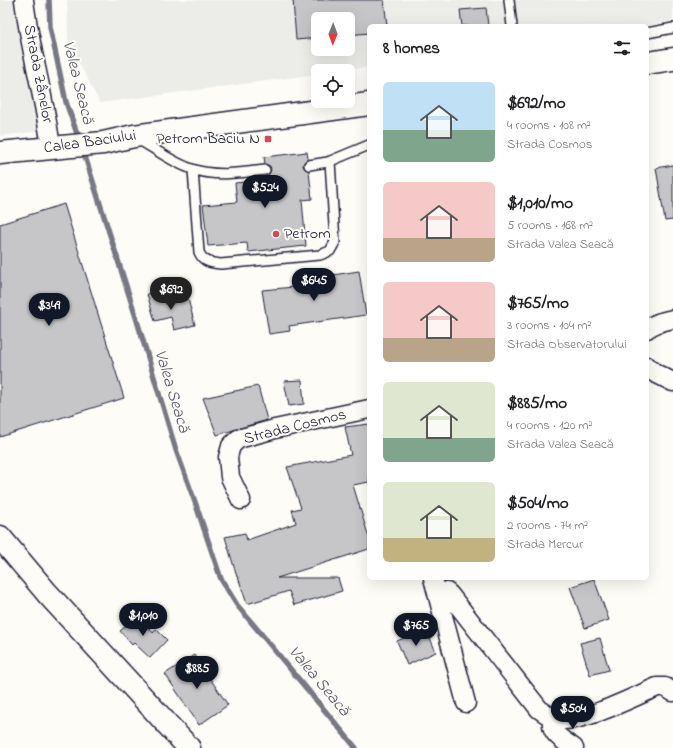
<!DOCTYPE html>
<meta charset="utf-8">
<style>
:root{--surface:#fff;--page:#f2f2f2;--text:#202124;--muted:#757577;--accent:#111827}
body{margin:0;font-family:"Indie Flower",sans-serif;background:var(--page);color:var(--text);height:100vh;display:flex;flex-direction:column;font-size:15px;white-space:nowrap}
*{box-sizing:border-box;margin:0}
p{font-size:13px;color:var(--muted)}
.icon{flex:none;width:22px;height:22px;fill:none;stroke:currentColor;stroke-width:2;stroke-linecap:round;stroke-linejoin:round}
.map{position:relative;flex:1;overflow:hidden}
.details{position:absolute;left:367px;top:24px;width:282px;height:556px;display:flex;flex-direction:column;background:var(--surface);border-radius:6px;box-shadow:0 4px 16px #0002}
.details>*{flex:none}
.needle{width:26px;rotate:181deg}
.buttons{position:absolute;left:311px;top:12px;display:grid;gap:8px}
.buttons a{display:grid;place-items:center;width:44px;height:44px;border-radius:6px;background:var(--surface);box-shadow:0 4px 16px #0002;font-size:20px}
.price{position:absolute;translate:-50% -34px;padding:0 9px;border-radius:14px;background:var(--accent);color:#fff;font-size:13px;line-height:26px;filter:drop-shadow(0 1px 2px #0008)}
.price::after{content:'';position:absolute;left:50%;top:24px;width:12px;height:9px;margin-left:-6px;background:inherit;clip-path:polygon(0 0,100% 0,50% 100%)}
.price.active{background:#222;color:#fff}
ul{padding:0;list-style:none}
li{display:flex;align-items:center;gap:12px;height:100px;padding:0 16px}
li span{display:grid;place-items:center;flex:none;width:112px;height:80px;border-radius:6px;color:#555}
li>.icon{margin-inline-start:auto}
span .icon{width:48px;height:48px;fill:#fffc;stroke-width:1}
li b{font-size:17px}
h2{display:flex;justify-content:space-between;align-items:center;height:48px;padding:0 16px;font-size:17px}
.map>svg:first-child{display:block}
.built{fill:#ecece9;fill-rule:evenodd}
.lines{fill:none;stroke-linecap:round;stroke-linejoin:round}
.stream{stroke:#787885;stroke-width:5.5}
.building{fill:#c6c6c8;stroke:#22223b}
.lane-casing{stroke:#22223b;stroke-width:12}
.street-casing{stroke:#22223b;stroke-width:21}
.secondary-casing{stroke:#22223b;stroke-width:25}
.primary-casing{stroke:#22223b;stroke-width:25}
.lane{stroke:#fdfcf7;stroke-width:9}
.street{stroke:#fdfcf7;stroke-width:18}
.secondary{stroke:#fdfcf7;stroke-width:22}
.primary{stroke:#fdfcf7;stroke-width:22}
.poi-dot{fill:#d1495b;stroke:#fdfcf7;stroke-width:1.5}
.labels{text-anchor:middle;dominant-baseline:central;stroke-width:4;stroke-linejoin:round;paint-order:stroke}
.street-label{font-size:16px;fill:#22223b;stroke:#fdfcf7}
.poi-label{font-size:16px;fill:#22223b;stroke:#fdfcf7;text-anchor:end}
.water-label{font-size:17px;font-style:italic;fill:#545466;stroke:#fdfcf7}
</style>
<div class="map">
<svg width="673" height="748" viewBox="0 0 673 748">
<rect width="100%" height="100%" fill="#fdfcf7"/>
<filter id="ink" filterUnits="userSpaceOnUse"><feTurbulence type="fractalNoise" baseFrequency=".025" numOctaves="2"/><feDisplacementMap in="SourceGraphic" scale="8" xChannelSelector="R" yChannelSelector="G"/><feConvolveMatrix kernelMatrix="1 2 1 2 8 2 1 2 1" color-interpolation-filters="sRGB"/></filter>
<g filter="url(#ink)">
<path class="built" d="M 0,0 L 24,0 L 49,130 L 0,136 Z
M 67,0 L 673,0 L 673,21 L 645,26 L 369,26 L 369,67 L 339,71 L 318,71 L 318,74 L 100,103 L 68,41 ZM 318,19 L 348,19 L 348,49 L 318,49 Z"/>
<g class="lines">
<path class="stream" d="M 49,0 L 50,27 L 66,102 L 80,142
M 83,150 L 135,314 L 176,450 L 195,502 L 221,579 L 237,605 L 356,748"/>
</g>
<path class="building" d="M 293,0 L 384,0 L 387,26 L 369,26 L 369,33 L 348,35 L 348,19 L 318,19 L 318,38 L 296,40 Z
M 486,8 L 488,26 L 462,26 L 460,10 Z
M 307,152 L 308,159 L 304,162 L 303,166 L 305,169 L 309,171 L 312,199 L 302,200 L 306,246 L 248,252 L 247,243 L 208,246 L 203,205 L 237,202 L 235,183 L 266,180 L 266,176 L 269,174 L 271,170 L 270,166 L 265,164 L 264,157 Z
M 673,165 L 673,220 L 665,221 L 656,168 Z
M 64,204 L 124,398 L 0,437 L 0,224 Z
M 359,271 L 366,315 L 289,326 L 290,331 L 269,334 L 262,290 L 294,287 L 294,281 Z
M 162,290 L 166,304 L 188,299 L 195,325 L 174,330 L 171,317 L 155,321 L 147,294 Z
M 302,380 L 304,404 L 289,406 L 284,381 Z
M 258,386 L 267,420 L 217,435 L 203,398 Z
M 369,424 L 369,482 L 353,485 L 369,538 L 369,549 L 277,578 L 338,578 L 342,591 L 294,605 L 289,591 L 247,604 L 238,577 L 237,577 L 225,537 L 245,533 L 247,540 L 296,523 L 292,510 L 301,508 L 287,467 L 351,455 L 345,427 Z
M 594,579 L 609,620 L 585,628 L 570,587 Z
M 139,615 L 153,633 L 156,629 L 167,640 L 150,658 L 134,643 L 132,645 L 120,631 Z
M 426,629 L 436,652 L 407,665 L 397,641 Z
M 600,638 L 609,670 L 590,675 L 580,643 Z
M 194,655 L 228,705 L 199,725 L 165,674 Z"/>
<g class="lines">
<defs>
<path id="lane" d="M 509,0 L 512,26
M 647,33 L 673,28
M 138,139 C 155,149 173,163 192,169 C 215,177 241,173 265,170
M 309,165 L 328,162 L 369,145
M 193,170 L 199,252 C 203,262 211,263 221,264 L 320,255 L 330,251 L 335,242 L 330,161"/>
<path id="street" d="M 24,0 C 30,50 45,99 51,148
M 647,329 C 654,323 664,321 673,319
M 647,366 L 655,373 L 673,382
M 241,500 L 230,477 L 228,457 L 231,446 L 238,439 L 275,429 L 369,409
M 433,578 L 466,703
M 437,592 L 447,592 L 450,595 L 539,709 C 546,714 552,719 561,720 C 584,722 634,697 657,687 L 665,687 L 673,692
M 553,718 C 548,733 563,740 574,748"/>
<path id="secondary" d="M 0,537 L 47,593 L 189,748"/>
<path id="primary" d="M 647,63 L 673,59
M 0,153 L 103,143 L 134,136 L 369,104"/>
</defs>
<use href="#lane" class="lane-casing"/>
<use href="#street" class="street-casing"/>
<use href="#secondary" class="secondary-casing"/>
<use href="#primary" class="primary-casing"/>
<use href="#lane" class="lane"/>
<use href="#street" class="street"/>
<use href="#secondary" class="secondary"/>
<use href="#primary" class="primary"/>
</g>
</g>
<g class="poi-dot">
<rect x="264" y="135" width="8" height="8" rx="2"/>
<circle cx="276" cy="234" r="4"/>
</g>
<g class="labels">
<g class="street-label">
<text transform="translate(38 74) rotate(79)">Strada Zânelor</text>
<text transform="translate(90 142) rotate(-8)">Calea Baciului</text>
<text transform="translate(295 427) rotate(-14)">Strada Cosmos</text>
</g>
<g class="poi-label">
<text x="260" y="139">Petrom Baciu N</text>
<text x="284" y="234" text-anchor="start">Petrom</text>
</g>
<g class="water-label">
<text transform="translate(78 82) rotate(76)">Valea Seacă</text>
<text transform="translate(172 391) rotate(73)">Valea Seacă</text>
<text transform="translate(319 681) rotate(50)">Valea Seacă</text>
</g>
</g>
</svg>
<div class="buttons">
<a><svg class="needle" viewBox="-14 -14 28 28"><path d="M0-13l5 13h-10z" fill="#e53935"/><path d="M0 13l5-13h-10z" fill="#757577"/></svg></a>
<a><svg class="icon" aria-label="locate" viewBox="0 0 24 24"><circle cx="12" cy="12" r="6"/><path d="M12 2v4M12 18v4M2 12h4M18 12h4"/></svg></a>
</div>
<b class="price" style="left:265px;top:209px">$524</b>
<b class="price" style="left:314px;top:302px">$645</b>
<b class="price active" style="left:171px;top:311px">$692</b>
<b class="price" style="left:49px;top:327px">$349</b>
<b class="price" style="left:143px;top:637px">$1,010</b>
<b class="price" style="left:416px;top:647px">$765</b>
<b class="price" style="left:197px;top:690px">$885</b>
<b class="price" style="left:573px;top:730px">$504</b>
<section class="details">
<h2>8 homes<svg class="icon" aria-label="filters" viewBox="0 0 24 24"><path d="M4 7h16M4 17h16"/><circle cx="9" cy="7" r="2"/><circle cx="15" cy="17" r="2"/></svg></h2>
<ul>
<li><span style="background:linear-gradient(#bfe0f5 60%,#7fa58c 0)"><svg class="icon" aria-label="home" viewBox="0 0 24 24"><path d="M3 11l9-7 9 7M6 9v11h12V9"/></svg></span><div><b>$692/mo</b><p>4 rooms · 108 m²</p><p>Strada Cosmos</p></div></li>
<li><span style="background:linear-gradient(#f6c9c9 70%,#b9a48a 0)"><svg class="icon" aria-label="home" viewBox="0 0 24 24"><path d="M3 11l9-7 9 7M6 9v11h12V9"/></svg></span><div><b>$1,010/mo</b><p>5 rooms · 168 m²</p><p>Strada Valea Seacă</p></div></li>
<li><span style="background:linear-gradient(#f6c9c9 70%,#b9a48a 0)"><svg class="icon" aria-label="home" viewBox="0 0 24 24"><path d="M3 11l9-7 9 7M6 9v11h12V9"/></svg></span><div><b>$765/mo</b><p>3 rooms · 104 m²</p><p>Strada Observatorului</p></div></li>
<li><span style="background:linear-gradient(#dfe7d0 70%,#7fa58c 0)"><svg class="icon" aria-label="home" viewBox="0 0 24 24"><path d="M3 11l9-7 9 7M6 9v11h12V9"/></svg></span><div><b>$885/mo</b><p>4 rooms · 120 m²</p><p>Strada Valea Seacă</p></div></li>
<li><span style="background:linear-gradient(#dfe7d0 70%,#c2b280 0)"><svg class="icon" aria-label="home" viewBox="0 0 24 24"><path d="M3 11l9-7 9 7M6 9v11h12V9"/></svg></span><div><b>$504/mo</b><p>2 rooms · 74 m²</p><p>Strada Mercur</p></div></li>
</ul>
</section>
</div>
